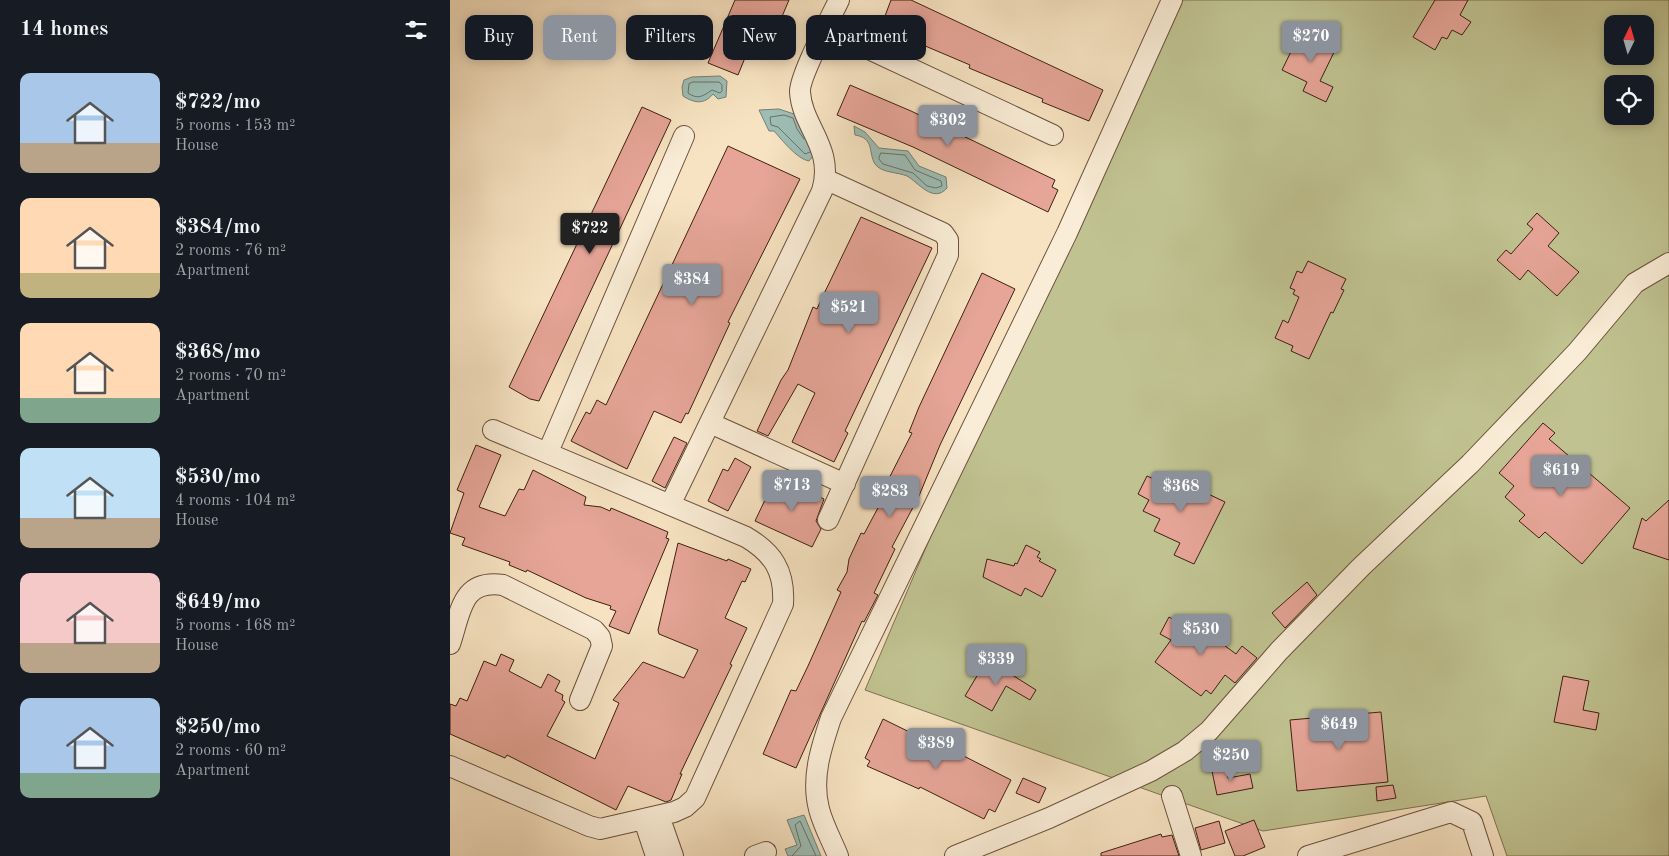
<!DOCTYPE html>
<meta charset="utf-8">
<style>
:root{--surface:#171b24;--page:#242831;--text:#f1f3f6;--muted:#9ea1a6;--accent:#8c9099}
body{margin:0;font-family:"Old Standard TT",serif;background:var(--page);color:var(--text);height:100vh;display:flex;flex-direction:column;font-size:19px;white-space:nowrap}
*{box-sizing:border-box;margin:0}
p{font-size:16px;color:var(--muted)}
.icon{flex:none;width:28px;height:28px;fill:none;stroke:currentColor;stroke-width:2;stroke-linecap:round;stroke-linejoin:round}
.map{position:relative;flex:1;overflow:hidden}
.sheet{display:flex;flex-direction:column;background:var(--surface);width:450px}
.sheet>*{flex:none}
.guide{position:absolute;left:15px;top:15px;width:475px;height:45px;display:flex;gap:10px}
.needle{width:32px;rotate:5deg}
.tools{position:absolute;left:1154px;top:15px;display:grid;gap:10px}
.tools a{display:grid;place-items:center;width:50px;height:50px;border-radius:10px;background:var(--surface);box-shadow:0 2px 12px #0003;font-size:25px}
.price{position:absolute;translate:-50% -42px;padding:0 11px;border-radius:5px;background:var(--accent);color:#fff;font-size:16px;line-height:32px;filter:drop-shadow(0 1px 2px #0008)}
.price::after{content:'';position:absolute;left:50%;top:30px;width:15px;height:11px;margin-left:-8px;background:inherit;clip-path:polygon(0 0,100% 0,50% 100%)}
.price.on{background:#222;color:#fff}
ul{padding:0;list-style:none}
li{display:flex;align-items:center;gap:15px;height:125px;padding:0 20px}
li span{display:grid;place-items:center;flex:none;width:140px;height:100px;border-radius:10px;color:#555}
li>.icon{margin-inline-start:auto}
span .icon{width:60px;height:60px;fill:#fffc;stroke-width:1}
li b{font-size:21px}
h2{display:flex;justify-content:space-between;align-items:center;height:60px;padding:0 20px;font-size:21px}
.tag{padding:0 18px;border-radius:10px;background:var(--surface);box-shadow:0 2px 12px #0003;font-size:18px;line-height:45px}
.tag.on{background:var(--accent);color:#fff}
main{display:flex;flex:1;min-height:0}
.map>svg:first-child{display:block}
.green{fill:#c0c391;stroke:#7f7251;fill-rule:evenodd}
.water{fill:#9dbeb6;stroke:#777f74}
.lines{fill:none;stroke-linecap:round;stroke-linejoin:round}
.shore{stroke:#6e6f64;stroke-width:1}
.building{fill:#e6a597;stroke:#3e2011}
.minor-casing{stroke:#6c513d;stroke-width:22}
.minor{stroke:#faedd7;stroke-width:20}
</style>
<main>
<section class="sheet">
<h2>14 homes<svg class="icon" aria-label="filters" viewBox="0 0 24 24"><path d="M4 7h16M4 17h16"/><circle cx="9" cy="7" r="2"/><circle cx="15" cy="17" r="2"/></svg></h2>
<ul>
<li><span style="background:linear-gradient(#a9c7e8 70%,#b9a48a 0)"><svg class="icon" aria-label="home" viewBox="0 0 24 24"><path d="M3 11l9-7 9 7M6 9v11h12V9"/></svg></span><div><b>$722/mo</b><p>5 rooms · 153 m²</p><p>House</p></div></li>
<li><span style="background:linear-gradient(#ffd9b3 75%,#c2b280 0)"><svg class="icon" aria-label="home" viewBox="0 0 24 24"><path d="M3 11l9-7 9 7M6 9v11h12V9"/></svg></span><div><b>$384/mo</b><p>2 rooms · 76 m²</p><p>Apartment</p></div></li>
<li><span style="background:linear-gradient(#ffd9b3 75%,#7fa58c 0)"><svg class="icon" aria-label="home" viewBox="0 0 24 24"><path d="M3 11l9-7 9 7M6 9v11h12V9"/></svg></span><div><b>$368/mo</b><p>2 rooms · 70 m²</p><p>Apartment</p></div></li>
<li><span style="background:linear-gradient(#bfe0f5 70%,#b9a48a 0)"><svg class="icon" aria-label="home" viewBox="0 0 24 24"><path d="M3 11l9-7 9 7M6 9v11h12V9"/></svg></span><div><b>$530/mo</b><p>4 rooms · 104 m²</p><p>House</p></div></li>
<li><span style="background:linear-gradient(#f6c9c9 70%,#b9a48a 0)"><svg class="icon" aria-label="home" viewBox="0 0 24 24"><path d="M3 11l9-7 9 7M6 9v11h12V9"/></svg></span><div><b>$649/mo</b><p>5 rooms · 168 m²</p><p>House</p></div></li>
<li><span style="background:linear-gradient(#a9c7e8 75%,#7fa58c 0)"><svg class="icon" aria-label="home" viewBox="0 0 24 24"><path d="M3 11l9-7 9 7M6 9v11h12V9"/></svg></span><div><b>$250/mo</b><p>2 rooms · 60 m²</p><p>Apartment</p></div></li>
</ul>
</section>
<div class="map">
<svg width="1219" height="856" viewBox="0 0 1219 856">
<rect width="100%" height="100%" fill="#f7e3c2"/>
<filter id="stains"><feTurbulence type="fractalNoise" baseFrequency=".004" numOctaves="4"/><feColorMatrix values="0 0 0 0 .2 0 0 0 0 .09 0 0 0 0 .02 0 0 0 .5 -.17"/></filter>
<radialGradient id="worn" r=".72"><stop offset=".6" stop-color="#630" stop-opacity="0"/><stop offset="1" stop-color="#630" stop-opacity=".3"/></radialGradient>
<path class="green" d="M 715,0 L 1219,0 L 1219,856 L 1057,856 L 1036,796 L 813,831 L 415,690 L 682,65 ZM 1162,24 L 1195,24 L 1195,56 L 1162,56 ZM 1162,84 L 1195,84 L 1195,116 L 1162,116 Z"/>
<path class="water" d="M 270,76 L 277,81 L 276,97 L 268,99 L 263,94 C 254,105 244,103 233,96 L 232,87 L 234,80 L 242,77 Z
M 329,109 L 347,115 L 363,156 L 359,161 C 347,159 332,140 324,131 L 319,131 L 309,110 Z
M 404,126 L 415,132 L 429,148 L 458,151 L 469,166 L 496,177 L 497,188 C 483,204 468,182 457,176 C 448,172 431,173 425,164 C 418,153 425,138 405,135 Z
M 354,815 L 371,856 L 338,856 L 335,849 L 347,845 L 337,820 Z"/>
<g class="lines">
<path class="shore" d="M 243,82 L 269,82 L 272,85 L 272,91 L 270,93 L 262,90 C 253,96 248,100 238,93 L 239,84 Z
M 354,139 L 347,129 L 343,118 L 334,115 L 320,117 L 321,125 L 328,127 L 355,154 L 360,152
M 431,153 L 455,155 L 465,170 L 491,181 L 492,186 L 486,188 L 477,186 L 463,173 L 433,164 L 429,159 Z
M 342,856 L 351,846 L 345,825 L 350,821 L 366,856"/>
</g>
<path class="building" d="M 285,0 L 339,0 L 325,33 L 308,26 L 288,75 L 258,63 Z
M 441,0 L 461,0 L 653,90 L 639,121 L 592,102 L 593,99 L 519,68 L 520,65 L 447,34 L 448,31 L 432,24 Z
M 985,0 L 1018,0 L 1010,15 L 1021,22 L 1012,35 L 1002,30 L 997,39 L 992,37 L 985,50 L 963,37 Z
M 852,29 L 887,46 L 870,81 L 883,87 L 876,102 L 853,91 L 857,82 L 832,70 Z
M 400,85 L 461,111 L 605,180 L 602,187 L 608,190 L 598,212 L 463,147 L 387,115 Z
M 192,107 L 221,120 L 89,401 L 80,399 L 59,387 Z
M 278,146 L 350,179 L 278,322 L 280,323 L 238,414 L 236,413 L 231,423 L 204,411 L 177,469 L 121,441 L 136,412 L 140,414 L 147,400 L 156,405 Z
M 1087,213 L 1109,233 L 1098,246 L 1129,272 L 1107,296 L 1078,270 L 1070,280 L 1047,260 L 1056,250 L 1061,254 L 1083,229 L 1077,224 Z
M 411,217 L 482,248 L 395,431 L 398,433 L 384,462 L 342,442 L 365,393 L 348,384 L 318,436 L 307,431 L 331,380 L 338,370 L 363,307 L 367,309 L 371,300 Z
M 858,261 L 896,279 L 891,289 L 894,290 L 883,313 L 881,312 L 859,359 L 841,351 L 843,346 L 825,338 L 833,320 L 838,323 L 849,297 L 843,294 L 845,290 L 840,288 L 847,271 L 852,273 Z
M 532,273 L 565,289 L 490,445 L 469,496 L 442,547 L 445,549 L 424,593 L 428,595 L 414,622 L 412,621 L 346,768 L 313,754 L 341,690 L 346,691 L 358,666 L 391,592 L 387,590 L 397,572 L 399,559 L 411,533 L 414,534 L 430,504 L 427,502 L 462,433 L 459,432 L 469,407 Z
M 1093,423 L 1105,433 L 1099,439 L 1180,508 L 1132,564 L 1095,532 L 1089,538 L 1069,521 L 1075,515 L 1055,497 L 1064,486 L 1049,473 Z
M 224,437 L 237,443 L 215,488 L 202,481 Z
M 26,445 L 51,455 L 29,507 L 55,516 L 69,489 L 74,490 L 83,470 L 136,497 L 134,505 L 151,507 L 160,511 L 161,508 L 218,532 L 216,538 L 219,539 L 179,634 L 159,626 L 166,611 L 160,609 L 161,606 L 136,598 L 77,570 L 76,572 L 59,565 L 60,562 L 12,545 L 15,538 L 0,533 L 14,493 L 7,490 Z
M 285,458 L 301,467 L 278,511 L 258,501 L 273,469 L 278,471 Z
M 712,472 L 775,502 L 744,564 L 724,555 L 730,543 L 704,531 L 710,519 L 693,511 L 699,500 L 688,494 L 697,476 L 708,481 Z
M 329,478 L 374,499 L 366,521 L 371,529 L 362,547 L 305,521 L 323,483 L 326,484 Z
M 1219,500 L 1219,560 L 1183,548 L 1192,518 L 1196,521 Z
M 228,543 L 277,561 L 278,559 L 301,569 L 295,582 L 292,581 L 275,618 L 297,628 L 280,664 L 282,665 L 230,774 L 232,774 L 221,800 L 216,802 L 178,786 L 166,810 L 57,755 L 55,758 L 0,734 L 0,704 L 6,706 L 10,698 L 17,701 L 34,661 L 46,666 L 51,654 L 64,660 L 59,671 L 91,688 L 98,674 L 110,681 L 105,691 L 113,695 L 112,700 L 115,702 L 97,736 L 145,759 L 169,703 L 163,700 L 193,662 L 234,678 L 248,650 L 209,634 L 208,630 Z
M 576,545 L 590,552 L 587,557 L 591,559 L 589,561 L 606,570 L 592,597 L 575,588 L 571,596 L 533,577 L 537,559 L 564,566 L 565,563 L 567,564 Z
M 857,582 L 867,595 L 835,628 L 822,613 Z
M 752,615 L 765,625 L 759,634 L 786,654 L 792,646 L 807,658 L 785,683 L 775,675 L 761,694 L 756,690 L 751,696 L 705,662 L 721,640 L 710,634 L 719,617 L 733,625 L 738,618 L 745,623 Z
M 537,659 L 586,690 L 580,700 L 556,686 L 542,711 L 515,696 Z
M 1113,676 L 1139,681 L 1133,710 L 1149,713 L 1146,730 L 1104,722 Z
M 931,712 L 938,782 L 847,791 L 840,720 Z
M 433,719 L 498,751 L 500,749 L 561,780 L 545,812 L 539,809 L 534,819 L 470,787 L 469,789 L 417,766 L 420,761 L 415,758 Z
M 776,768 L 778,778 L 800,774 L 803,788 L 767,795 L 762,771 Z
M 573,778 L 596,788 L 589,803 L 566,793 Z
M 943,785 L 946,798 L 927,801 L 926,787 Z
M 804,820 L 815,847 L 793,856 L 785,856 L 775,831 Z
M 769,821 L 775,843 L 751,850 L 745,828 Z
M 711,834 L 712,837 L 722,835 L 729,856 L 651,856 L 651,853 Z"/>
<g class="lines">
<defs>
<path id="minor" d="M 376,29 L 603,135
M 375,179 L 493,233 L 498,240 L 498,255 L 378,520
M 260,423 L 395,484
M 98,452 L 234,136
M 220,505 L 372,191 C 385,148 352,127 350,92 C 349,77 381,17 389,0
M 0,644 C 11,612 11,579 53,585 L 144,630 L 150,637 L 152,646 L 130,700
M 0,766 L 139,826 L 150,829 L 224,812 L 235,807 L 245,798 L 333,604 C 335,571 323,553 296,537 L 43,430
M 722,796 L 741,856
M 209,816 L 223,856
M 194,820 L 206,856
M 305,856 L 316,852
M 388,856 C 382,841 373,825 369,809 C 361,778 371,748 381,718 L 617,233 L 722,0
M 505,856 L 599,818 L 701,771 L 735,751 L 759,731 L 829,651 L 911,567 L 1020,464 L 1127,352 L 1185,283 L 1219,263
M 858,856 L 1001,812 L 1022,822 L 1033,856"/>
</defs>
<use href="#minor" class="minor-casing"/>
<use href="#minor" class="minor"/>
</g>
<rect width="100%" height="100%" filter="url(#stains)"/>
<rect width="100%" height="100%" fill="url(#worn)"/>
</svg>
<div class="tools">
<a><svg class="needle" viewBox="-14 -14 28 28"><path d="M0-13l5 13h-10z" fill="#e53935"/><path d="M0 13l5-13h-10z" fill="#9ea1a6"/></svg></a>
<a><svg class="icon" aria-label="locate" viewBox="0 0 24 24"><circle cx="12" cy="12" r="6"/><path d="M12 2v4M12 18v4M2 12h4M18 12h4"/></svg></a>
</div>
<b class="price" style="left:861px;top:63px">$270</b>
<b class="price" style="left:498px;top:147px">$302</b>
<b class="price on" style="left:140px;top:255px">$722</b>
<b class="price" style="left:242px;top:306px">$384</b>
<b class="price" style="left:399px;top:334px">$521</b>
<b class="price" style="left:1111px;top:497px">$619</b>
<b class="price" style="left:342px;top:512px">$713</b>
<b class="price" style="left:731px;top:513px">$368</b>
<b class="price" style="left:440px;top:518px">$283</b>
<b class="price" style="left:751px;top:656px">$530</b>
<b class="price" style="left:546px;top:686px">$339</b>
<b class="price" style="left:889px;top:751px">$649</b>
<b class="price" style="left:486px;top:770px">$389</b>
<b class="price" style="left:781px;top:782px">$250</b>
<div class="guide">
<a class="tag">Buy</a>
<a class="tag on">Rent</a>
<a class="tag">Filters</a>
<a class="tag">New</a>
<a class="tag">Apartment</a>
</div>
</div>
</main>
